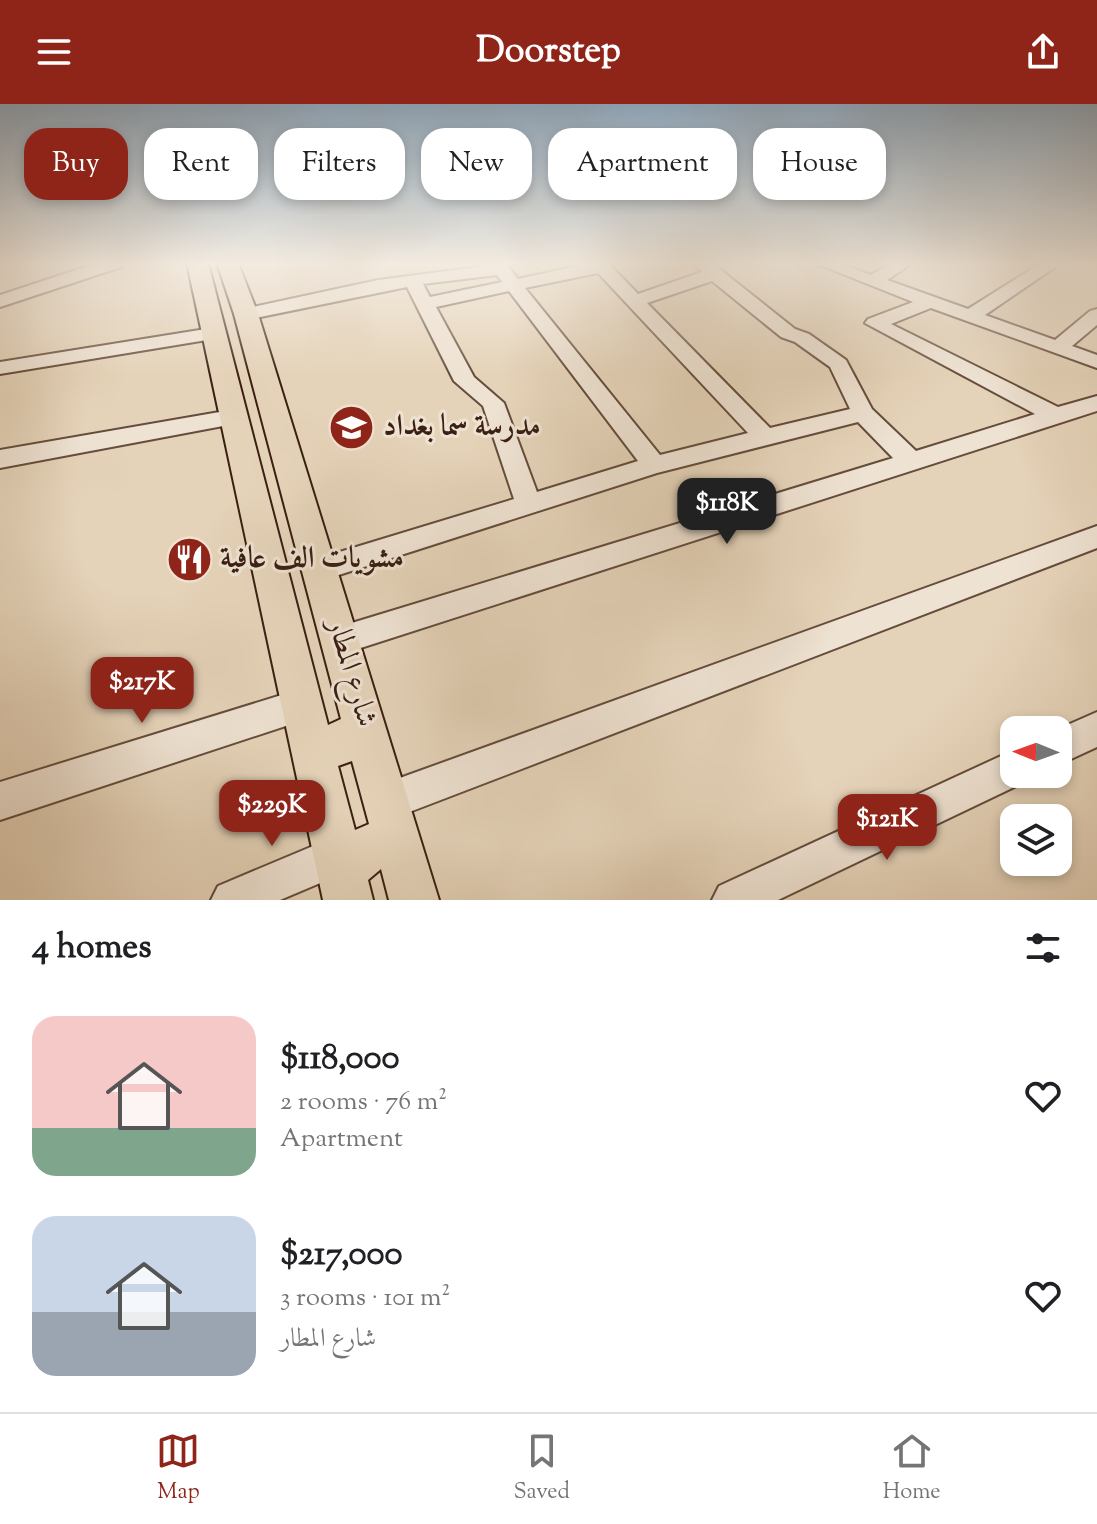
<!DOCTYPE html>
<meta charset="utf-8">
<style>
:root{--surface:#fff;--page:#f2f2f2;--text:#202124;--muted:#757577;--line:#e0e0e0;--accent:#8f2418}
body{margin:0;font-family:"Sorts Mill Goudy",Amiri,serif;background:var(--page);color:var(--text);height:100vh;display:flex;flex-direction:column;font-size:30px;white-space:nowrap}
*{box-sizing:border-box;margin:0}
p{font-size:26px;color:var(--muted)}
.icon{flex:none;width:44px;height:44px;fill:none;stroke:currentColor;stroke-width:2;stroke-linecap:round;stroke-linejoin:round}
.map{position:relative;height:796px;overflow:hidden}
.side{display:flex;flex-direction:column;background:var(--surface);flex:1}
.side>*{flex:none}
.banner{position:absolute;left:24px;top:24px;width:1050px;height:72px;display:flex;gap:16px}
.needle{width:52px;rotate:271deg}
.fabs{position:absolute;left:1000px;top:612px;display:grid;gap:16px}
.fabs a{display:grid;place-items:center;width:72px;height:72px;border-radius:16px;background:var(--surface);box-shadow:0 4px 12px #0003;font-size:40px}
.price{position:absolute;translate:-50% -68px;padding:0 18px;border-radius:16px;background:var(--accent);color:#fff;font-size:26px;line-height:52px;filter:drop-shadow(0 2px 4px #0008)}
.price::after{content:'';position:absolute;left:50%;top:48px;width:24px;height:18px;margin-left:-12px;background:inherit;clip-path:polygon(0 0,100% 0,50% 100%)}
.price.on{background:#222;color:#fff}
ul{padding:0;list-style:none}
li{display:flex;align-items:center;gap:24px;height:200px;padding:0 32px}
li span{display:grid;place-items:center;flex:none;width:224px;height:160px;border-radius:24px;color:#555}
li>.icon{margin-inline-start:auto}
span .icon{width:96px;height:96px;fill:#fffc;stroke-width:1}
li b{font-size:34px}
h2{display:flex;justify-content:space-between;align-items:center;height:96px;padding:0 32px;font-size:34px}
.tag{padding:0 28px;border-radius:24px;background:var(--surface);box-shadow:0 4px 12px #0003;font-size:28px;line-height:72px}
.tag.on{background:var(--accent);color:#fff}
header{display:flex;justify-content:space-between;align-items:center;height:104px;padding:0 32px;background:var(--accent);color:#fff;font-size:36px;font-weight:700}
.tabs{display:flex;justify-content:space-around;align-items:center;height:112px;border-top:2px solid var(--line);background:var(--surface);font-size:22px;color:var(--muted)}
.tabs a{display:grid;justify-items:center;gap:4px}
.tabs .on{color:var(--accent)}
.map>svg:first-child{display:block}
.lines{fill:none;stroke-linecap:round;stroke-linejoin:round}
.minor-casing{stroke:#654c3c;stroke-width:4}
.major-casing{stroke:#3a1f12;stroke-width:4}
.minor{fill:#eee2d2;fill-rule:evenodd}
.major{fill:#e5d3b9;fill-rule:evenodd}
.labels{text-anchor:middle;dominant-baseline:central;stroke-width:6;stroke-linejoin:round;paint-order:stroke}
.poi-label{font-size:30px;font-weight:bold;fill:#3a1f12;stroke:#eee2d2;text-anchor:start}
.street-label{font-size:30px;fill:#3a1f12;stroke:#eee2d2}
</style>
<header><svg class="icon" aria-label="menu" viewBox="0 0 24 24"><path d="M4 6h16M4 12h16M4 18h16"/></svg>Doorstep<svg class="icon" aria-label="share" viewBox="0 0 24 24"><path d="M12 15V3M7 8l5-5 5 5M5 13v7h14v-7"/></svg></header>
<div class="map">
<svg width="1097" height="796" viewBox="0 0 1097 796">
<rect width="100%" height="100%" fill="#e5d3b9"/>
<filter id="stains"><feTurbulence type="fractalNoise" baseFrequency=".0025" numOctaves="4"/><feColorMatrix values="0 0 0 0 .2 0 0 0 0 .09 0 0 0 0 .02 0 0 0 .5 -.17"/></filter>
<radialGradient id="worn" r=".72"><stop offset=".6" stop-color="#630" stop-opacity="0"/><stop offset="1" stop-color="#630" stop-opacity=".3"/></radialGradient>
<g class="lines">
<defs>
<path id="minor" d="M 97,159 L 123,159 L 121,163 L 0,203 L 0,191 Z
M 590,159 L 608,159 L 638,190 L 702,168 L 693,159 L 712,159 L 795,225 L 809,230 L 846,256 L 872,305 L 916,347 L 1035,310 L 865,219 L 868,215 L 913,198 L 815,159 L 840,159 L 871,171 L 891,159 L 912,159 L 887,176 L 968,205 L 1041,159 L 1061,159 L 985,211 L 1055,236 L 1090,207 L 1097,205 L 1097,221 L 1072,242 L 1097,251 L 1097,264 L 931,204 L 891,220 L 1058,303 L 1097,292 L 1097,307 L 342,550 L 331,546 L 326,536 L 331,526 L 342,522 L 893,354 L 858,318 L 657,369 L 320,477 L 310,473 L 306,465 L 310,457 L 514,395 L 483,302 L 454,277 L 407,183 L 246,216 L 239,214 L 237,210 L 239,206 L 378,176 L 501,160 L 507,161 L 518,175 ZM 598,169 L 748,329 L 660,351 L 525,184 ZM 497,171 L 502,178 L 430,193 L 423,180 ZM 712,177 L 781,233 L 795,238 L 830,263 L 850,305 L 770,324 L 647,199 ZM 509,187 L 638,357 L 537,388 L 504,299 L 474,273 L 436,203 Z
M 212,224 L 222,230 L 219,234 L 0,270 L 0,258 Z
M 231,306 L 239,309 L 242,314 L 239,319 L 0,364 L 0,346 Z
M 1097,422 L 1097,444 L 386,717 L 373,711 L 367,698 L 373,685 L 386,679 Z
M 301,585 L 313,589 L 318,601 L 313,613 L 0,716 L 0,678 Z
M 1097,608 L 1097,643 L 1058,661 L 1058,626 L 1056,626 Z
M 1014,646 L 1014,670 L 1030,670 L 1027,677 L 778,796 L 712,796 L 719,782 Z
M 337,732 L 351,738 L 357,752 L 351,766 L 280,796 L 211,796 L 218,782 Z"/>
<path id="major" d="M 187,159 L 208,159 L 328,621 L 341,615 L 234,210 L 217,159 L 238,159 L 258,210 L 439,796 L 389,796 L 381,765 L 368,776 L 373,796 L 323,796 ZM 352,657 L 369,720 L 355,726 L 338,662 Z"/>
</defs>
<use href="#minor" class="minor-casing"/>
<use href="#major" class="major-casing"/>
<use href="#minor" class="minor"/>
<use href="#major" class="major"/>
</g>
<linearGradient id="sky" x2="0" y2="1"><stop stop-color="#8fa8be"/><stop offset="0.59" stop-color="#f3ebe0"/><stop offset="1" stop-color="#f3ebe0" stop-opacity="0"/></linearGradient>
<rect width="1097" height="271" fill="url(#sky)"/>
<defs>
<symbol id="school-disc" viewBox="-11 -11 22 22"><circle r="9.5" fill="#8f2418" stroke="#eee2d2"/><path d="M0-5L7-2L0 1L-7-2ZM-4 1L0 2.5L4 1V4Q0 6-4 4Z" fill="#fff"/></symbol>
<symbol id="restaurant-disc" viewBox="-11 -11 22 22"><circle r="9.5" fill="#8f2418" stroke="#eee2d2"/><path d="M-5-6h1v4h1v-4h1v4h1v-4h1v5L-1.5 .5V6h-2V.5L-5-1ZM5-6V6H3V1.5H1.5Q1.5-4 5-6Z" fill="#fff"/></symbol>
</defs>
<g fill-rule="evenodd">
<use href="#school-disc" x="326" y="298" width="51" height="51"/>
<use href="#restaurant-disc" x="164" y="430" width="51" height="51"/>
</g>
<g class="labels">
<g class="poi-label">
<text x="383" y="323">مدرسة سما بغداد</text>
<text x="220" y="455">مشويات الف عافية</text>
</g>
<g class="street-label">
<text transform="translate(351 569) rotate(74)">شارع المطار</text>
</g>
</g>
<rect width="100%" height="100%" filter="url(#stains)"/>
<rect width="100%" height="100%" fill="url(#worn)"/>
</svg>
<div class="fabs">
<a><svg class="needle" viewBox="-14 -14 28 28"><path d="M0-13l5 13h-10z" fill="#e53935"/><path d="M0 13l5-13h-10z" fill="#757577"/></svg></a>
<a><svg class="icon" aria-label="layers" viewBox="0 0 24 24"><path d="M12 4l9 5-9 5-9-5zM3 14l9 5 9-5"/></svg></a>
</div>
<b class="price on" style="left:727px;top:442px">$118K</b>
<b class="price" style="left:142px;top:621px">$217K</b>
<b class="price" style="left:272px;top:744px">$229K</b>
<b class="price" style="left:887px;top:758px">$121K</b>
<div class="banner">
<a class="tag on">Buy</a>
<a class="tag">Rent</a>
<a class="tag">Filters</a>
<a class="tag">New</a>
<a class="tag">Apartment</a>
<a class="tag">House</a>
</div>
</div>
<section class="side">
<h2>4 homes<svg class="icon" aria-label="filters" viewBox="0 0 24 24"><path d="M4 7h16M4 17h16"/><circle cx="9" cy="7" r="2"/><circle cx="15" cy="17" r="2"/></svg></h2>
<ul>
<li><span style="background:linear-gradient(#f6c9c9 70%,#7fa58c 0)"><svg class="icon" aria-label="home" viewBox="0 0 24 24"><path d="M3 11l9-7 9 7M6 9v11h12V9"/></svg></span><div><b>$118,000</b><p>2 rooms · 76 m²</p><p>Apartment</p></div><svg class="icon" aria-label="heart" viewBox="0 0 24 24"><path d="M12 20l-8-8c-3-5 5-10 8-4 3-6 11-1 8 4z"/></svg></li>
<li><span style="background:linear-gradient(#c9d6e8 60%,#9aa5b1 0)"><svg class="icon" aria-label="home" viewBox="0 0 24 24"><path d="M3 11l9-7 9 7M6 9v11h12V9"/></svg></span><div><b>$217,000</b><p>3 rooms · 101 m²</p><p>شارع المطار</p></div><svg class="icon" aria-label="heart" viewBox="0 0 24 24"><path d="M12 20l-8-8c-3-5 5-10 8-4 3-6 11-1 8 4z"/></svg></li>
</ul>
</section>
<nav class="tabs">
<a class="on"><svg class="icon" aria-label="map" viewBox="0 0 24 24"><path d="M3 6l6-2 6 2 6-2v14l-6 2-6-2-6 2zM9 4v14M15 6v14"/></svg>Map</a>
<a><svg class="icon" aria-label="saved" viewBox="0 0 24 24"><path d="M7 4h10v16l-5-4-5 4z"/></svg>Saved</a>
<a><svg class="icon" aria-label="home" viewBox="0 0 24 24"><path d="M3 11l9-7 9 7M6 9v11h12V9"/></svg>Home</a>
</nav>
